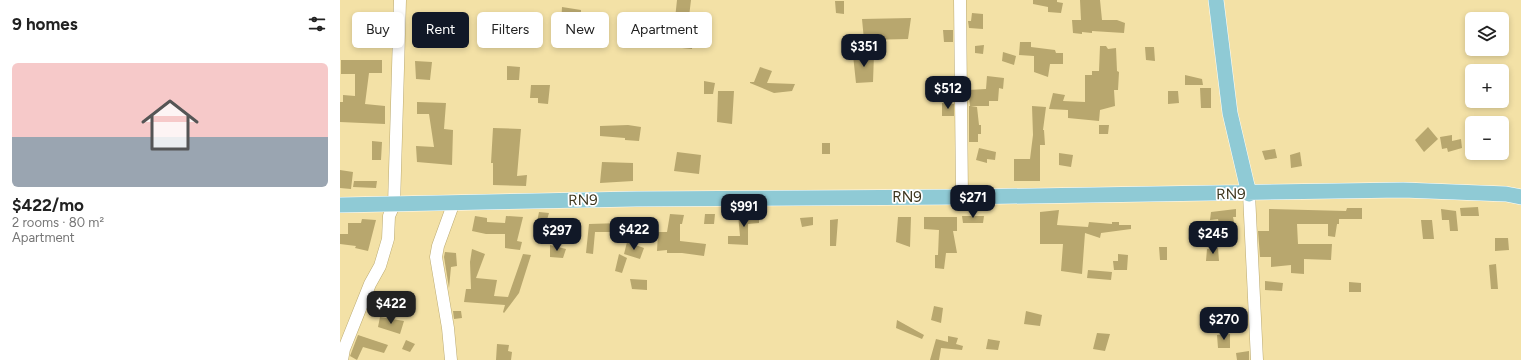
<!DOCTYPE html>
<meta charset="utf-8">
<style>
:root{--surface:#fff;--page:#f2f2f2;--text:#222;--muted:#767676;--accent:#111827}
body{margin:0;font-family:Figtree,sans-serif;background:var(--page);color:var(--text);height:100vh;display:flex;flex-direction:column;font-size:15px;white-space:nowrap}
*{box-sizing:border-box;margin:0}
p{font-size:13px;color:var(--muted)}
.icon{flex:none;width:22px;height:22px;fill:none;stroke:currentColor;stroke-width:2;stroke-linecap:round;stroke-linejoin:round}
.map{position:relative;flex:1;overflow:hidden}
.sheet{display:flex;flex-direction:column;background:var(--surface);width:340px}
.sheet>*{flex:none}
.top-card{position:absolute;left:12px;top:12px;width:380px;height:36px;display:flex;gap:8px}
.buttons{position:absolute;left:1125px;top:12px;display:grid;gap:8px}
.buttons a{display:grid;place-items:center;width:44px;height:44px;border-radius:6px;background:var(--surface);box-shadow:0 2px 6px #0003;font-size:20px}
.price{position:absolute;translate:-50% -34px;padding:0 9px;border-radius:8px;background:var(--accent);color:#fff;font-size:13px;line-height:26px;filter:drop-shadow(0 1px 2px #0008)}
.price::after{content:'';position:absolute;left:50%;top:24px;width:12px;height:9px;margin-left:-6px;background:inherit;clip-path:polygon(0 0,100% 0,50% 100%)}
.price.selected{background:#222;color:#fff}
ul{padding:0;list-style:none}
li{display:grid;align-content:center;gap:8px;height:212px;padding:0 12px}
li span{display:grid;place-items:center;height:124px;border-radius:6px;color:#555}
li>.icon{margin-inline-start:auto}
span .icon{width:72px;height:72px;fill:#fffc;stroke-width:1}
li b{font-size:17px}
h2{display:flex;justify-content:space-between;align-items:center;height:48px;padding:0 12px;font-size:17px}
.tag{padding:0 14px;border-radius:6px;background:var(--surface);box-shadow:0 2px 6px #0003;font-size:14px;line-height:36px}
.tag.selected{background:var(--accent);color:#fff}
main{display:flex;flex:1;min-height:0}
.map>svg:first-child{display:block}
.building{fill:#b8a76e}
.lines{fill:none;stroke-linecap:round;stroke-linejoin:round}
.minor-casing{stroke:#bbaa71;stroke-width:13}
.major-casing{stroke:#fff;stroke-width:16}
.minor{stroke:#fff;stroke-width:12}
.major{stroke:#8fcad5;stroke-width:15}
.labels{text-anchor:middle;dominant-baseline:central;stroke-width:3.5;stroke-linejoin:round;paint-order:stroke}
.street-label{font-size:15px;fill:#3d361e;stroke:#fff}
</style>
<main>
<section class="sheet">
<h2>9 homes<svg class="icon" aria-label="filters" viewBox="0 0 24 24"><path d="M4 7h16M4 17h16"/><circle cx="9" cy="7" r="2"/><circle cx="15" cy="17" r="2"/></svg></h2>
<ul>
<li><span style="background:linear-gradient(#f6c9c9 60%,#9aa5b1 0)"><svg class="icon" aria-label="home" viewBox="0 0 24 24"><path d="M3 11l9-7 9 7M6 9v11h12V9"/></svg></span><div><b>$422/mo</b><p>2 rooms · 80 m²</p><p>Apartment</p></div></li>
</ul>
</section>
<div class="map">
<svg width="1181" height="360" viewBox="0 0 1181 360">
<rect width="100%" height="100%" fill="#f3e1a6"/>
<path class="building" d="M 337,0 L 351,0 L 348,25 L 353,25 L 352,49 L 332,47 Z
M 693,0 L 717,0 L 717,2 L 723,3 L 721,13 L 708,12 L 708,7 L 693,4 Z
M 740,0 L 760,0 L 762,20 L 777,20 L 785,23 L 784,33 L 752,31 L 752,33 L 742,32 L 742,34 L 733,33 L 732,20 L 741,20 Z
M 495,1 L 504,1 L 504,14 L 496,13 Z
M 222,7 L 241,10 L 241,18 L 237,18 L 237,28 L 221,26 Z
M 632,13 L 643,14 L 643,29 L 629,28 L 628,21 L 631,21 Z
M 571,18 L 568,39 L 524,40 L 522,19 Z
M 25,28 L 42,29 L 41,36 L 24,37 Z
M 603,30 L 613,30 L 613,42 L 604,42 Z
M 505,35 L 516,35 L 516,46 L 506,46 Z
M 680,42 L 691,42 L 691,47 L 715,50 L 716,53 L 723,53 L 723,64 L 710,64 L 708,77 L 694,72 L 694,56 L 679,55 Z
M 644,45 L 643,54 L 635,53 L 635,46 Z
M 760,46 L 766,46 L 768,49 L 776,48 L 777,71 L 779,72 L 778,90 L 774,90 L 775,106 L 760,110 L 759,121 L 728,118 L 728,110 L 709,109 L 713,93 L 725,95 L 723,101 L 745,102 L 745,75 L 752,75 L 752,71 L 759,71 Z
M 805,47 L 814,47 L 815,61 L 806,60 Z
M 663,52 L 676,56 L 674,65 L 662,61 Z
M 534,54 L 533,82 L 516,83 L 513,55 L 526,55 Z
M 1,60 L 42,60 L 42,73 L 29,73 L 25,104 L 45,106 L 45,124 L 0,122 L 0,102 L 3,102 L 3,95 L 15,96 L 15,74 L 1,74 Z
M 75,61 L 92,62 L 90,80 L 76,79 Z
M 167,66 L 180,67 L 179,80 L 167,80 Z
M 420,67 L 432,71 L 427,83 L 455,84 L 452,91 L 434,93 L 410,83 L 410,82 L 414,82 Z
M 845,75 L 862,79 L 863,85 L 845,85 Z
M 647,76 L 664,78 L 663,89 L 659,88 L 658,101 L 649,101 L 649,106 L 631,106 L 637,107 L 639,125 L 641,125 L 641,134 L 638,134 L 638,142 L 629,142 L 629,106 L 630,106 L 628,90 L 646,89 Z
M 364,81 L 375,83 L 373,94 L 364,94 Z
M 191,85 L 210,85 L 208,104 L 198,103 L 198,98 L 190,98 Z
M 860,88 L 871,88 L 871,108 L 861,108 Z
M 378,91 L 394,91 L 392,124 L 377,122 Z
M 828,91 L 838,91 L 839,103 L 828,104 Z
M 77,102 L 106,103 L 104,129 L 113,130 L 112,165 L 77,162 L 76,146 L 94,147 L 89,114 L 77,114 Z
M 602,103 L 614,104 L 614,116 L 602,116 Z
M 692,106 L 706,107 L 703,130 L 704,130 L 705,145 L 700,145 L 700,181 L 674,181 L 674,159 L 690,159 L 693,135 Z
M 288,125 L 301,127 L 299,141 L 285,140 L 285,138 L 260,136 L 260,126 Z
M 759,125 L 769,125 L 768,134 L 759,134 Z
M 1088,127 L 1098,139 L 1084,152 L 1075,140 Z
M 153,128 L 181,129 L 177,176 L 187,175 L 186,186 L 153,185 L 153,163 L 151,163 Z
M 1112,135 L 1112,141 L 1121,139 L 1122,148 L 1108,152 L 1107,148 L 1102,149 L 1100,137 Z
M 32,141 L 42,142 L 41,160 L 32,160 Z
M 482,143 L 490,143 L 490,154 L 482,154 Z
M 639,148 L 656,152 L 655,160 L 647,159 L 647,163 L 636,160 Z
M 935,149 L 937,158 L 925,160 L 922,151 Z
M 337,152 L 361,155 L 359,174 L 334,171 Z
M 960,152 L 962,166 L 951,168 L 950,155 Z
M 719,153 L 733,155 L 731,167 L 719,165 Z
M 262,162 L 293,163 L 293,181 L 260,183 Z
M 0,170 L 13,172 L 11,189 L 0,188 Z
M 14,181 L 37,181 L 36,188 L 13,187 Z
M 1138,207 L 1139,216 L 1121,216 L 1120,208 Z
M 1007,208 L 1022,208 L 1022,219 L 999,219 L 999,224 L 997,224 L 995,237 L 988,236 L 988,224 L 957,224 L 958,244 L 992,244 L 991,260 L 964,259 L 964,274 L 951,273 L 951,265 L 931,267 L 931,257 L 920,257 L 918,231 L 929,231 L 929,209 L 1006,211 Z
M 896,209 L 896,217 L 893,217 L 896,232 L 881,234 L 878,219 L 870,220 L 871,212 Z
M 1101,209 L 1116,211 L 1118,231 L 1110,231 L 1109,220 L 1102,220 Z
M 719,210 L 717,225 L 748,227 L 749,222 L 772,224 L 772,222 L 779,222 L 779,225 L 791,225 L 791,229 L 761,233 L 760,238 L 745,233 L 742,274 L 721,271 L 723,244 L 700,244 L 700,212 Z
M 199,212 L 209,213 L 206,223 L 197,222 Z
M 419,212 L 419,223 L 408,224 L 408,245 L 388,244 L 388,236 L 400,236 L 398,214 Z
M 330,214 L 344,215 L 342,224 L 340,224 L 340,241 L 366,244 L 364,256 L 342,253 L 327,253 L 327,250 L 317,251 L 318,232 L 327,232 Z
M 365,214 L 375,214 L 374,224 L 364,224 Z
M 135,216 L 147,218 L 147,222 L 165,223 L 166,216 L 183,217 L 177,241 L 182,242 L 180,250 L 165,248 L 165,234 L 146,234 L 132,231 Z
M 622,216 L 644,216 L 643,223 L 623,223 Z
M 473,217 L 473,225 L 462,227 L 460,218 Z
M 558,217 L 571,217 L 570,247 L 556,242 Z
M 584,217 L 617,217 L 617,231 L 613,231 L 617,253 L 606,253 L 604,269 L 595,268 L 595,255 L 598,255 L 599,230 L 584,229 Z
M 22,219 L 36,220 L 28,251 L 15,248 L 16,246 L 0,244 L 0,234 L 8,234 L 8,223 L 21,223 Z
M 498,219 L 496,246 L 490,246 L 490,220 Z
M 1081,220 L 1092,220 L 1094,239 L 1083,239 Z
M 281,223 L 280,232 L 255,232 L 253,254 L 246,253 L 249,224 Z
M 1155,238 L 1168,238 L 1169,250 L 1155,251 Z
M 287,242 L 304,248 L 300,259 L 284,254 Z
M 210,245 L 226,249 L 223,258 L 210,257 Z
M 819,247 L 827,247 L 827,260 L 820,260 Z
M 878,248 L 879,261 L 866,261 L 867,249 Z
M 132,249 L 145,254 L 136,278 L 157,280 L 154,296 L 168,297 L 183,254 L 191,255 L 179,293 L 164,313 L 163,312 L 165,305 L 124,302 L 126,289 L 131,289 L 130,262 Z
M 105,252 L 116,253 L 117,266 L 111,267 L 109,288 L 104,257 Z
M 279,254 L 287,258 L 282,273 L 275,271 Z
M 778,254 L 788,255 L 787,270 L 774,270 L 773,261 L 778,261 Z
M 1156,264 L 1158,289 L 1151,289 L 1149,265 Z
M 748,270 L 772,272 L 771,280 L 747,278 Z
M 290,279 L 307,280 L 307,290 L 292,289 Z
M 925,281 L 943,283 L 942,291 L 925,290 Z
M 1009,282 L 1021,283 L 1021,292 L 1009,292 Z
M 594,306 L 603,308 L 601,323 L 591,320 Z
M 113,311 L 121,311 L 122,318 L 114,319 Z
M 686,311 L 702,315 L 700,326 L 684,324 Z
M 40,317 L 64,321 L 60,334 L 38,327 Z
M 557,320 L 584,335 L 582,339 L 556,328 Z
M 757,333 L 770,334 L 765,351 L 753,349 Z
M 890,334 L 890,348 L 878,348 L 877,335 Z
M 18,335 L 48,345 L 44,353 L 23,347 L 17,360 L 10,356 Z
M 608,336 L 618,338 L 616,344 L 623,346 L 622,350 L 601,348 L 599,360 L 590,360 L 596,339 L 608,342 Z
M 648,339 L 660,341 L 658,350 L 646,349 Z
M 66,340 L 75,344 L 70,352 L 62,349 Z
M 157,344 L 169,345 L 168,351 L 172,352 L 171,360 L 156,360 Z
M 909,351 L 909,360 L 897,360 L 896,353 Z"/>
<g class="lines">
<defs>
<path id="minor" d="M 620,0 L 622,197
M 909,194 L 917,360
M 2,360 L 4,349 L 30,284 L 40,266 L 48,239 L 49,216 L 54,205 L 60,0
M 111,360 L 108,328 L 96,257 L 98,246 L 114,202"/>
<path id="major" d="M 876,0 L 890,113 L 909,194
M 0,205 L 296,199 L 622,197 L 1063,190 L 1166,194 L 1181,197"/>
</defs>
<use href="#minor" class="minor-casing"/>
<use href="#major" class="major-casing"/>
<use href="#minor" class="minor"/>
<use href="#major" class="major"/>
</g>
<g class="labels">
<g class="street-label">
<text transform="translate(891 194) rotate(-1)">RN9</text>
<text x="567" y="197">RN9</text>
<text transform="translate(243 200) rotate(-1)">RN9</text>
</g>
</g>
</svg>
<div class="buttons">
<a><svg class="icon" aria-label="layers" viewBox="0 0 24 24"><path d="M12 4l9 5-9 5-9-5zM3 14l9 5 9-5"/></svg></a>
<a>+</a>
<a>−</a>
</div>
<b class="price" style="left:524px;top:68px">$351</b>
<b class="price" style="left:608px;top:110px">$512</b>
<b class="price" style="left:633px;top:219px">$271</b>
<b class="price" style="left:404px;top:228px">$991</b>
<b class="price" style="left:294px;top:251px">$422</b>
<b class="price" style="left:217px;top:252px">$297</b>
<b class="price" style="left:873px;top:255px">$245</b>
<b class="price selected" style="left:51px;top:325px">$422</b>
<b class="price" style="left:884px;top:341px">$270</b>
<div class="top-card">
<a class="tag">Buy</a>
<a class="tag selected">Rent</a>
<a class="tag">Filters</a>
<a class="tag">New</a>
<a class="tag">Apartment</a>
</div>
</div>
</main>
